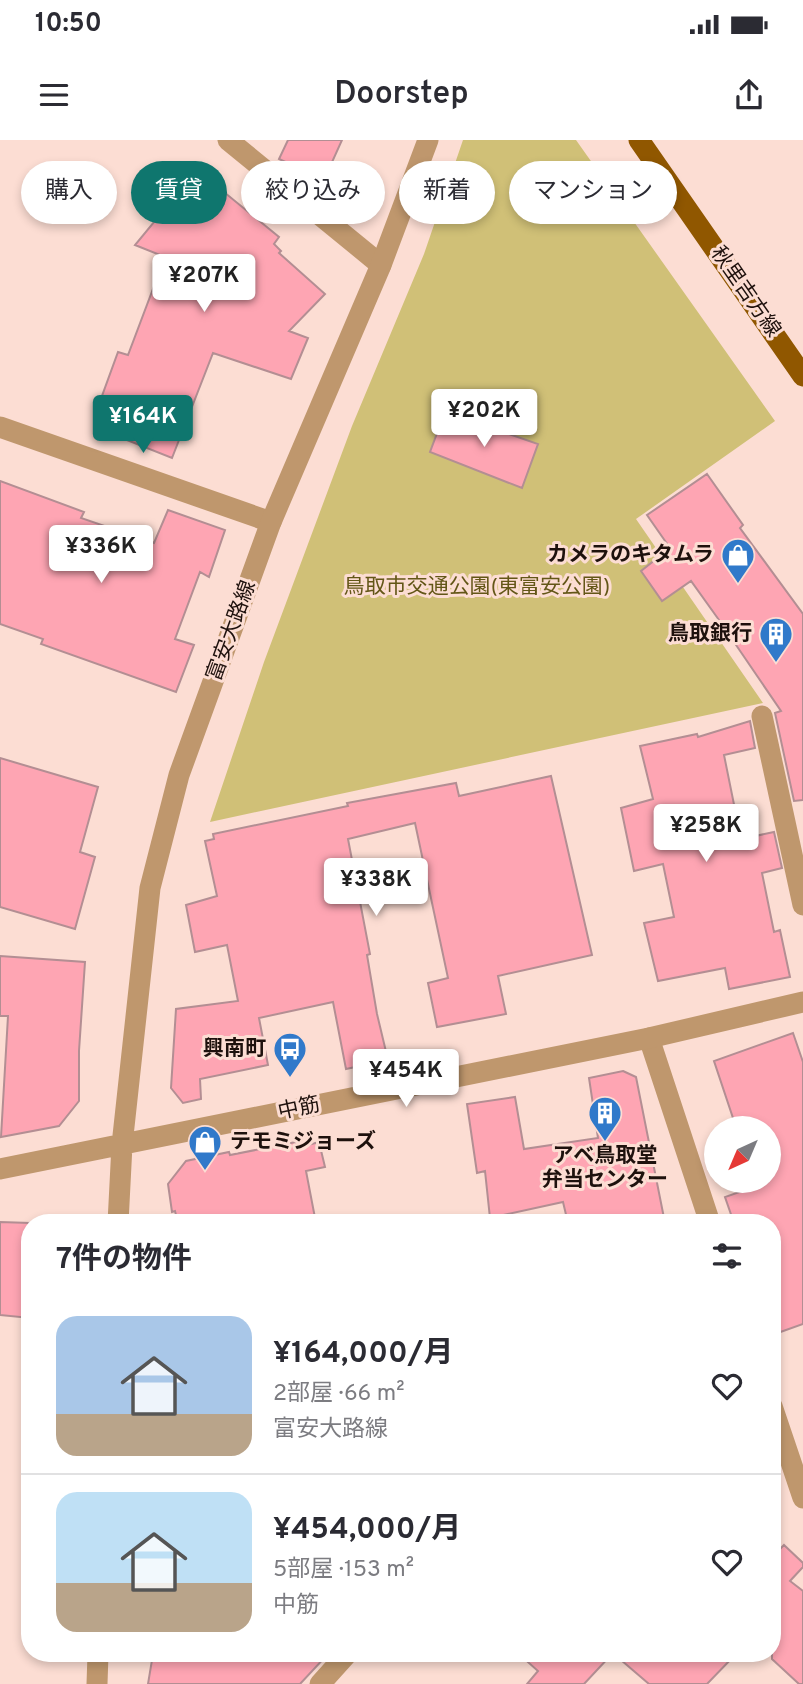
<!DOCTYPE html>
<html lang="ja">
<meta charset="utf-8">
<style>
:root{--surface:#fff;--page:#f2f2f3;--text:#2b2b33;--muted:#7c7c81;--line:#e1e1e2;--accent:#0f766e}
body{margin:0;font-family:Overpass,"Noto Sans JP",sans-serif;background:var(--page);color:var(--text);height:100vh;display:flex;flex-direction:column;font-size:26px;white-space:nowrap}
*{box-sizing:border-box;margin:0}
p{font-size:23px;color:var(--muted)}
.icon{flex:none;width:38px;height:38px;fill:none;stroke:currentColor;stroke-width:2;stroke-linecap:round;stroke-linejoin:round}
.map{position:relative;flex:1;overflow:hidden}
.side{position:absolute;left:21px;top:1074px;width:760px;height:448px;display:flex;flex-direction:column;background:var(--surface);border-radius:28px;box-shadow:0 4px 10px #0003}
.side>*{flex:none}
.top-card{position:absolute;left:21px;top:21px;width:761px;height:63px;display:flex;gap:14px}
.needle{width:46px;rotate:224deg}
.tools{position:absolute;left:704px;top:976px;display:grid;gap:14px}
.tools a{display:grid;place-items:center;width:77px;height:77px;border-radius:50%;background:var(--surface);box-shadow:0 4px 10px #0003;font-size:35px}
.price{position:absolute;translate:-50% -60px;padding:0 16px;border-radius:7px;background:#fff;color:#222;font-size:23px;line-height:46px;filter:drop-shadow(0 2px 4px #0008)}
.price::after{content:'';position:absolute;left:50%;top:42px;width:21px;height:16px;margin-left:-10px;background:inherit;clip-path:polygon(0 0,100% 0,50% 100%)}
.price.on{background:var(--accent);color:#fff}
ul{padding:0;list-style:none}
li{display:flex;align-items:center;gap:21px;height:175px;padding:0 35px}
li+li{border-top:2px solid var(--line)}
li span{display:grid;place-items:center;flex:none;width:196px;height:140px;border-radius:21px;color:#555}
li>.icon{margin-inline-start:auto}
span .icon{width:84px;height:84px;fill:#fffc;stroke-width:1}
li b{font-size:30px}
h2{display:flex;justify-content:space-between;align-items:center;height:84px;padding:0 35px;font-size:30px}
.chip{padding:0 24px;border-radius:32px;background:var(--surface);box-shadow:0 4px 10px #0003;font-size:24px;line-height:63px}
.chip.on{background:var(--accent);color:#fff}
.status{display:flex;justify-content:space-between;align-items:center;height:49px;padding:0 35px;background:var(--surface);direction:ltr}
.status svg{height:19px;fill:currentColor}
header{display:flex;justify-content:space-between;align-items:center;height:91px;padding:0 35px;background:var(--surface);font-size:32px;font-weight:600}
.map>svg:first-child{display:block}
.green{fill:#d0c077}
.building{fill:#fea5b3;stroke:#b38e93;stroke-width:2}
.lines{fill:none;stroke-linecap:round;stroke-linejoin:round}
.minor{stroke:#bf976d;stroke-width:21}
.tertiary{stroke:#bf976d;stroke-width:21}
.primary{stroke:#905700;stroke-width:21}
.labels{text-anchor:middle;dominant-baseline:central;stroke-width:6;stroke-linejoin:round;paint-order:stroke}
.street-label{font-size:21px;fill:#1e110d;stroke:#fcddd3}
.poi-label{font-size:21px;font-weight:bold;fill:#1e110d;stroke:#fcddd3;text-anchor:end}
.park-label{font-size:21px;fill:#635617;stroke:#fcddd3}
</style>
<div class="status"><b>10:50</b><svg viewBox="0 0 49 12"><path d="M0 12V9h3v3zM5 12V6h3v6zM10 12V3h3v9zM15 12V0h3v12zM26 1h20v11H26zM47 4h2v5h-2z"/></svg></div>
<header><svg class="icon" aria-label="menu" viewBox="0 0 24 24"><path d="M4 6h16M4 12h16M4 18h16"/></svg>Doorstep<svg class="icon" aria-label="share" viewBox="0 0 24 24"><path d="M12 15V3M7 8l5-5 5 5M5 13v7h14v-7"/></svg></header>
<div class="map">
<svg width="803" height="1544" viewBox="0 0 803 1544">
<rect width="100%" height="100%" fill="#fcddd3"/>
<path class="green" d="M 463,0 L 576,0 L 775,281 L 636,379 L 763,563 L 210,682 L 264,522 L 352,286 L 424,114 Z"/>
<path class="building" d="M 288,0 L 342,0 L 324,40 L 279,19 Z
M 197,30 L 279,97 L 274,104 L 281,111 L 279,113 L 325,154 L 289,191 L 308,198 L 291,239 L 213,213 L 172,318 L 99,289 L 107,270 L 98,267 L 118,212 L 128,215 L 165,117 L 135,105 Z
M 445,272 L 538,304 L 522,348 L 430,312 Z
M 707,334 L 743,385 L 740,388 L 803,474 L 803,660 L 794,661 L 775,573 L 781,571 L 719,480 L 691,441 L 662,461 L 641,431 L 670,408 L 647,375 Z
M 0,341 L 84,372 L 81,378 L 154,403 L 168,370 L 225,390 L 209,437 L 200,432 L 175,499 L 194,505 L 176,552 L 41,504 L 43,499 L 0,484 Z
M 750,581 L 755,608 L 724,615 L 741,699 L 774,692 L 782,728 L 762,733 L 774,792 L 780,790 L 790,837 L 729,849 L 725,828 L 658,841 L 644,783 L 674,777 L 663,724 L 634,731 L 621,668 L 653,659 L 640,606 L 697,594 L 698,597 Z
M 0,618 L 98,647 L 80,712 L 95,717 L 75,789 L 0,767 Z
M 551,636 L 592,815 L 498,836 L 506,874 L 437,887 L 428,843 L 448,838 L 415,683 L 348,699 L 370,814 L 367,815 L 377,874 L 388,920 L 346,929 L 333,862 L 259,878 L 268,925 L 200,939 L 201,959 L 183,963 L 171,948 L 176,869 L 238,861 L 227,805 L 195,812 L 186,765 L 217,756 L 205,701 L 214,699 L 213,694 L 348,666 L 347,663 L 456,643 L 459,656 Z
M 0,816 L 85,822 L 79,911 L 79,961 L 59,986 L 1,997 L 8,876 L 0,876 Z
M 793,893 L 803,922 L 803,1184 L 772,1195 L 772,1083 L 734,1083 L 725,1057 L 768,1042 L 768,989 L 739,989 L 737,981 L 734,981 L 714,921 Z
M 623,931 L 636,937 L 665,1083 L 568,1083 L 563,1062 L 490,1078 L 485,1031 L 477,1033 L 467,964 L 515,957 L 524,1009 L 598,998 L 589,938 Z
M 296,1002 L 297,1008 L 319,1002 L 325,1027 L 306,1031 L 316,1083 L 178,1083 L 175,1071 L 172,1072 L 168,1044 L 186,1021 L 229,1012 L 230,1015 Z
M 0,1082 L 30,1083 L 30,1178 L 0,1175 Z
M 784,1405 L 803,1423 L 803,1427 L 790,1441 L 803,1451 L 803,1544 L 799,1544 L 772,1519 L 772,1417 Z
M 153,1514 L 328,1514 L 300,1544 L 148,1544 Z
M 519,1514 L 612,1514 L 584,1544 L 527,1544 L 538,1531 Z
M 614,1514 L 736,1514 L 707,1544 L 649,1544 Z"/>
<g class="lines">
<path class="minor" d="M 228,0 L 381,125
M 0,287 L 271,382
M 762,576 L 803,765
M 649,898 L 710,1083
M 772,1266 L 803,1358
M 320,1544 L 347,1514"/>
<path class="tertiary" d="M 0,1029 L 649,898 L 803,862
M 118,1083 L 122,1005 L 150,748 L 179,635 L 271,382 L 381,125 L 428,0
M 97,1544 L 98,1514"/>
<path class="primary" d="M 639,0 L 803,236"/>
</g>
<defs>
<symbol id="shop-pin" viewBox="-11 -11 22 30"><path d="M0 17L-7.5 6A9.5 9.5 0 1 1 7.5 6Z" fill="#3079ca" stroke="#fcddd3"/><path d="M-5-2.5h2.3a2.7 3.5 0 0 1 5.4 0H5L5.5 6h-11ZM-1.5-2.5h3a1.5 2.3 0 0 0-3 0Z" fill="#fff"/></symbol>
<symbol id="building-pin" viewBox="-11 -11 22 30"><path d="M0 17L-7.5 6A9.5 9.5 0 1 1 7.5 6Z" fill="#3079ca" stroke="#fcddd3"/><path d="M-4-6H4V6H1V3H-1V6H-4ZM-2.5-4.3h1.7v1.8h-1.7ZM.8-4.3h1.7v1.8H.8ZM-2.5-1h1.7V.8h-1.7ZM.8-1h1.7V.8H.8Z" fill="#fff"/></symbol>
<symbol id="bus-pin" viewBox="-11 -11 22 30"><path d="M0 17L-7.5 6A9.5 9.5 0 1 1 7.5 6Z" fill="#3079ca" stroke="#fcddd3"/><path d="M-5-6H5V4H4V6H2V4H-2V6H-4V4H-5ZM-3.5-4V0h7V-4ZM-3.5 1.2v1.5H-2V1.2ZM2 1.2v1.5H3.5V1.2Z" fill="#fff"/></symbol>
</defs>
<g fill-rule="evenodd">
<use href="#shop-pin" x="719" y="396" width="38" height="52"/>
<use href="#building-pin" x="757" y="475" width="38" height="52"/>
<use href="#bus-pin" x="271" y="890" width="38" height="52"/>
<use href="#building-pin" x="586" y="954" width="38" height="52"/>
<use href="#shop-pin" x="186" y="983" width="38" height="52"/>
</g>
<g class="labels">
<g class="street-label">
<text transform="translate(745 152) rotate(55)">秋里吉方線</text>
<text transform="translate(232 491) rotate(-70)">富安大路線</text>
<text transform="translate(299 969) rotate(-12)">中筋</text>
</g>
<g class="poi-label">
<text x="714" y="415">カメラのキタムラ</text>
<text x="752" y="494">鳥取銀行</text>
<text x="266" y="909">興南町</text>
<text x="230" y="1002" text-anchor="start">テモミジョーズ</text>
<text x="605" y="1016" text-anchor="middle">アベ鳥取堂<tspan x="605" dy="24">弁当センター</tspan></text>
</g>
<g class="park-label">
<text x="477" y="447">鳥取市交通公園(東富安公園)</text>
</g>
</g>
</svg>
<div class="tools">
<a><svg class="needle" viewBox="-14 -14 28 28"><path d="M0-13l5 13h-10z" fill="#e53935"/><path d="M0 13l5-13h-10z" fill="#7c7c81"/></svg></a>
</div>
<b class="price" style="left:204px;top:174px">¥207K</b>
<b class="price" style="left:484px;top:309px">¥202K</b>
<b class="price on" style="left:143px;top:315px">¥164K</b>
<b class="price" style="left:101px;top:445px">¥336K</b>
<b class="price" style="left:706px;top:724px">¥258K</b>
<b class="price" style="left:376px;top:778px">¥338K</b>
<b class="price" style="left:406px;top:969px">¥454K</b>
<div class="top-card">
<a class="chip">購入</a>
<a class="chip on">賃貸</a>
<a class="chip">絞り込み</a>
<a class="chip">新着</a>
<a class="chip">マンション</a>
</div>
<section class="side">
<h2>7件の物件<svg class="icon" aria-label="filters" viewBox="0 0 24 24"><path d="M4 7h16M4 17h16"/><circle cx="9" cy="7" r="2"/><circle cx="15" cy="17" r="2"/></svg></h2>
<ul>
<li><span style="background:linear-gradient(#a9c7e8 70%,#b9a48a 0)"><svg class="icon" aria-label="home" viewBox="0 0 24 24"><path d="M3 11l9-7 9 7M6 9v11h12V9"/></svg></span><div><b>¥164,000/月</b><p>2部屋 · 66 m²</p><p>富安大路線</p></div><svg class="icon" aria-label="heart" viewBox="0 0 24 24"><path d="M12 20l-8-8c-3-5 5-10 8-4 3-6 11-1 8 4z"/></svg></li>
<li><span style="background:linear-gradient(#bfe0f5 65%,#b9a48a 0)"><svg class="icon" aria-label="home" viewBox="0 0 24 24"><path d="M3 11l9-7 9 7M6 9v11h12V9"/></svg></span><div><b>¥454,000/月</b><p>5部屋 · 153 m²</p><p>中筋</p></div><svg class="icon" aria-label="heart" viewBox="0 0 24 24"><path d="M12 20l-8-8c-3-5 5-10 8-4 3-6 11-1 8 4z"/></svg></li>
</ul>
</section>
</div>
